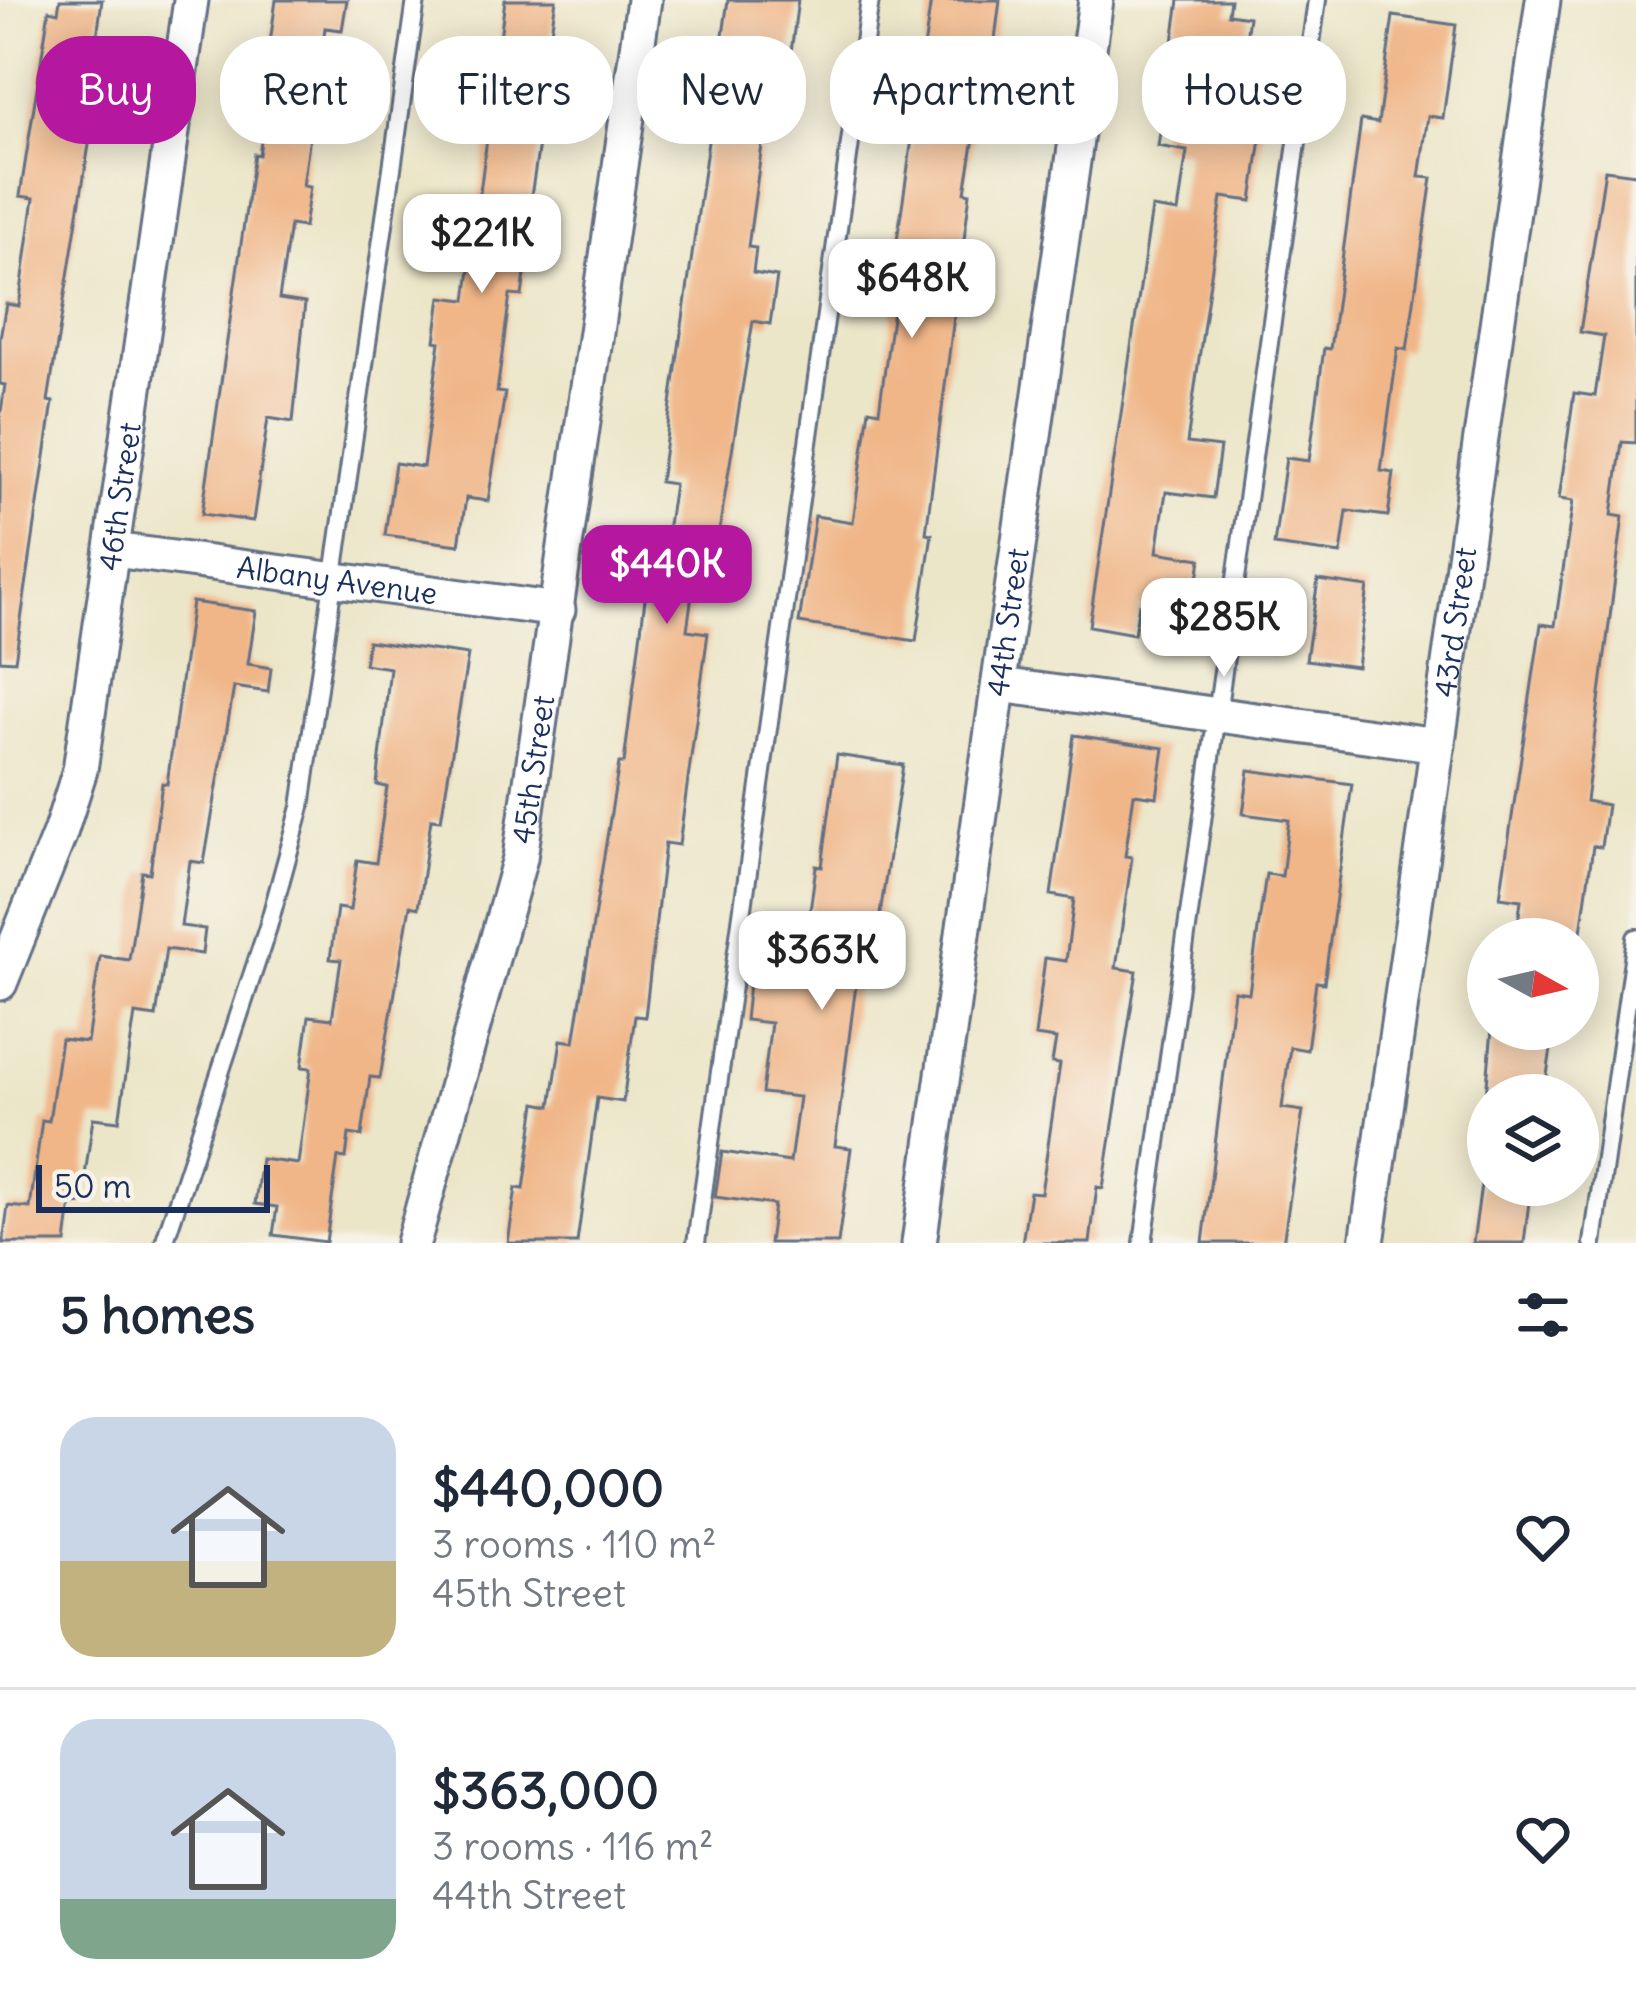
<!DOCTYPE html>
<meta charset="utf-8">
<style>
:root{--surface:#fff;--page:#f2f2f3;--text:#1f2937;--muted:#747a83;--line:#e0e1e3;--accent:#b5179e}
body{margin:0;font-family:Delius,sans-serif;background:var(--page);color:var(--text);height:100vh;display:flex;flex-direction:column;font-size:45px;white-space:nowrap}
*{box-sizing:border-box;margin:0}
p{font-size:39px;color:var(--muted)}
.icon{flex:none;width:66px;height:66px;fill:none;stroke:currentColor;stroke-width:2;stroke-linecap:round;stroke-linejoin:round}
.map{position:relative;height:1243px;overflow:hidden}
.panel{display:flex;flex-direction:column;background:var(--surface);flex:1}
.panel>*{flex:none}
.hud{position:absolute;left:36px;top:36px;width:1566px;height:108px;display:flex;gap:24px}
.needle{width:78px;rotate:98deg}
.buttons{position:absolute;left:1467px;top:918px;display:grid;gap:24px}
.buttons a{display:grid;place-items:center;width:132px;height:132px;border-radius:50%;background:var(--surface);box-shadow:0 6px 30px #0003;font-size:60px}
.scale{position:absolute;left:36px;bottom:30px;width:234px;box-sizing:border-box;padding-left:12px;border:6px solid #1b2f5e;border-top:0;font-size:33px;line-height:42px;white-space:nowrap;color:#1b2f5e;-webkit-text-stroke:9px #f7f3e8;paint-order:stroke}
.price{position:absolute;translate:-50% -102px;padding:0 27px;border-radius:24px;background:#fff;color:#222;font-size:39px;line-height:78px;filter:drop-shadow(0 3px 6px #0008)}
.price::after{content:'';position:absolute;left:50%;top:72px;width:36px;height:27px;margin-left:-18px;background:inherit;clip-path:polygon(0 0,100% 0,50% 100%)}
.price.on{background:var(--accent);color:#fff}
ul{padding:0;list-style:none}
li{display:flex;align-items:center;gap:36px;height:300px;padding:0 60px}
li+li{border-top:3px solid var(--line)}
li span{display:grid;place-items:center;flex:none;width:336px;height:240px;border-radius:36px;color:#555}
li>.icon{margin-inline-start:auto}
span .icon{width:144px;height:144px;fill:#fffc;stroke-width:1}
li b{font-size:51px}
h2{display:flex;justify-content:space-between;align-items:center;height:144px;padding:0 60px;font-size:51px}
.tag{padding:0 42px;border-radius:48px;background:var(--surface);box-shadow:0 6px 30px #0003;font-size:42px;line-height:108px}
.tag.on{background:var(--accent);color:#fff}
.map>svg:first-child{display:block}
.building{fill:#f0b688}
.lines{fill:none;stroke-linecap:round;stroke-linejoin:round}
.lane-casing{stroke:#646f83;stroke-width:22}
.street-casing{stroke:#646f83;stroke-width:39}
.lane{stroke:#fff;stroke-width:16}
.street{stroke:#fff;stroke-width:33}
.labels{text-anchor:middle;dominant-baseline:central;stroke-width:12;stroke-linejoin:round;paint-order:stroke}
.street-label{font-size:30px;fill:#1b2f5e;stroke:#f7f3e8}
</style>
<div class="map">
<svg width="1636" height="1243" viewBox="0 0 1636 1243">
<rect width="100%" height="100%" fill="#f7f3e8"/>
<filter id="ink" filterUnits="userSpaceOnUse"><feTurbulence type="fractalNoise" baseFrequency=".00833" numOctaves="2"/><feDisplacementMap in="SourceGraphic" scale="24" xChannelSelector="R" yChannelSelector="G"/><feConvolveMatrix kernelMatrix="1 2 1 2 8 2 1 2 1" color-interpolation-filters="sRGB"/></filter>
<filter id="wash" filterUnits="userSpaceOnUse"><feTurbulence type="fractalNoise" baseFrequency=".004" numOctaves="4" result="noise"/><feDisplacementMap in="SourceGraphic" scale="48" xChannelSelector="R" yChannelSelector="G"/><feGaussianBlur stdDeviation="2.7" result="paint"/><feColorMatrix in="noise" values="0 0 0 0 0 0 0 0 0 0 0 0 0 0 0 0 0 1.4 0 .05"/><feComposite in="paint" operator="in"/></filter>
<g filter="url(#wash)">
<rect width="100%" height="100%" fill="#ece6c9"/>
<g id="blocks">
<path class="building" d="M 60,0 L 102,0 L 85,125 L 92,126 L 48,401 L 53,402 L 15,661 L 0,660 L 0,418 L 5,385 L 0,384 L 0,338 L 6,304 L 19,306 L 34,198 L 20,196 L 49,10 L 58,12 Z
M 276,0 L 347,0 L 342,30 L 325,28 L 303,186 L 310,187 L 304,227 L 290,225 L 279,299 L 305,303 L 293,422 L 268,418 L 253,521 L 202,514 L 254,154 L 259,155 L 274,50 L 269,50 Z
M 505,0 L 556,0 L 549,44 L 554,45 L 527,223 L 532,223 L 522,296 L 510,295 L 497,392 L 505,393 L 488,501 L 466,498 L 459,545 L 385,535 L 395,463 L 423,467 L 440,342 L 435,341 L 441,297 L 466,300 Z
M 728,0 L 798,0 L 790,60 L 774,58 L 748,247 L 756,248 L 753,273 L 777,277 L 770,324 L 753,321 L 712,575 L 695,573 L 687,630 L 708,633 L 679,845 L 665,843 L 645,1017 L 635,1016 L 623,1102 L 597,1098 L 577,1243 L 508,1243 L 516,1188 L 524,1189 L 536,1103 L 551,1106 L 561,1040 L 574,1042 L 619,763 L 624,763 L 646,591 L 658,593 L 674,484 L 660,482 Z
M 931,0 L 1000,0 L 989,87 L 998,88 L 991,134 L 975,132 L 965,192 L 970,193 L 926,533 L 932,534 L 916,641 L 799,623 L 815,516 L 853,522 L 869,409 L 879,411 L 896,289 L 890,288 L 915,119 L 887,115 L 894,72 L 920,76 Z
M 1179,0 L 1230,0 L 1228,14 L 1249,17 L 1243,59 L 1221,56 L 1214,110 L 1264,118 L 1252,201 L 1222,197 L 1187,443 L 1220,447 L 1213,498 L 1166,492 L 1157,552 L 1201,559 L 1193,613 L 1139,605 L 1134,634 L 1089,626 L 1152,208 L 1178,212 L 1187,151 L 1158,146 Z
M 1393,16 L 1456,25 L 1443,118 L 1428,116 L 1419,177 L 1432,178 L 1407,350 L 1398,348 L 1381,471 L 1394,473 L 1388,516 L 1347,511 L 1341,554 L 1274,545 L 1286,458 L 1309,461 L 1324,348 L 1330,349 L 1361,120 L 1378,123 Z
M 1605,170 L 1636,174 L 1636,443 L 1622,442 L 1612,515 L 1623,517 L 1586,801 L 1607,805 L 1601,847 L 1593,846 L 1580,939 L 1516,939 L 1521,900 L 1500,897 L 1541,624 L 1555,626 L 1573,501 L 1559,499 L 1574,393 L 1595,396 L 1604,336 L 1580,332 Z
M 1318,580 L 1368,587 L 1357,667 L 1306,660 Z
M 192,602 L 256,611 L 248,664 L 271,668 L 268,692 L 234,687 L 204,863 L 190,861 L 181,926 L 205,929 L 202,954 L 166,949 L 156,1017 L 135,1014 L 119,1121 L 93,1118 L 81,1204 L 71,1203 L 66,1243 L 3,1243 L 8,1206 L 30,1208 L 42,1120 L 49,1121 L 61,1039 L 87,1042 L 100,956 L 129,960 L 142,872 L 150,873 L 162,783 L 167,784 Z
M 368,641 L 468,655 L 441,820 L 431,819 L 418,908 L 410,906 L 380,1078 L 370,1077 L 362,1136 L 349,1134 L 346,1158 L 338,1157 L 326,1242 L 273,1235 L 277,1207 L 255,1204 L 261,1159 L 298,1164 L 311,1068 L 302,1067 L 309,1016 L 332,1019 L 341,960 L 330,959 L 337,908 L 350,910 L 357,860 L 376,863 L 387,787 L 377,785 L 390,668 L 364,664 Z
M 1074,735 L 1164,748 L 1157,797 L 1134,794 L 1125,856 L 1132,857 L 1116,968 L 1137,971 L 1103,1188 L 1097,1187 L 1090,1243 L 1022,1243 L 1030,1192 L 1041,1193 L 1060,1064 L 1052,1063 L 1056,1039 L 1035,1036 L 1045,958 L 1066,961 L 1074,899 L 1051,895 Z
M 837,755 L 903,765 L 870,979 L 857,977 L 835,1146 L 851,1148 L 838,1243 L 769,1243 L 774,1205 L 715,1197 L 722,1152 L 790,1162 L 799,1097 L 762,1093 L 771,1023 L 745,1020 L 750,974 L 820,983 L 827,928 L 808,926 L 816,866 L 822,867 Z
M 1249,770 L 1352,784 L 1324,983 L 1316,982 L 1307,1050 L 1290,1047 L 1282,1108 L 1303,1111 L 1283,1243 L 1203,1243 L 1234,991 L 1249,993 L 1266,874 L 1282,876 L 1289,820 L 1243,814 Z
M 1492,1029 L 1554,1029 L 1544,1095 L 1486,1095 Z
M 1481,1185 L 1531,1185 L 1524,1243 L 1473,1243 Z"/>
</g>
</g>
<g filter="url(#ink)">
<use href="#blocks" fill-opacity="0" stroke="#646f83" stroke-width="3"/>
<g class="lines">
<defs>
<path id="lane" d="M 164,1243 L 268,927 L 301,807 L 416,0
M 696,1243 L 870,0
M 1143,1243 L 1317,0
M 1593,1243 L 1636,938"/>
<g id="street">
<path id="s1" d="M 114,550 L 558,610"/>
<path d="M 1000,685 L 1438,745"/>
<path id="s2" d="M 0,983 L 60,833 L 80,770 L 191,0"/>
<path id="s3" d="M 413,1243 L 520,858 L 644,0"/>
<path id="s4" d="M 919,1243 L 1096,0"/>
<path id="s5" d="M 1367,1243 L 1543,0"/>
</g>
</defs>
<use href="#lane" class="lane-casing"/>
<use href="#street" class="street-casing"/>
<use href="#lane" class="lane"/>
<use href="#street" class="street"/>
</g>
</g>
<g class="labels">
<g class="street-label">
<text stroke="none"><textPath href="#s2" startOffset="504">46th Street</textPath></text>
<text stroke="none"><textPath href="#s1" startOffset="225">Albany Avenue</textPath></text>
<text stroke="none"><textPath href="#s4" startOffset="627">44th Street</textPath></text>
<text stroke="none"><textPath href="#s5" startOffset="627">43rd Street</textPath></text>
<text stroke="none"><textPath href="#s3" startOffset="489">45th Street</textPath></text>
</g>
</g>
</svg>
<div class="buttons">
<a><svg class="needle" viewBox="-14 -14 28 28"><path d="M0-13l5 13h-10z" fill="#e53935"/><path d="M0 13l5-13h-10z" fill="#747a83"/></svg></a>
<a><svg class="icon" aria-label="layers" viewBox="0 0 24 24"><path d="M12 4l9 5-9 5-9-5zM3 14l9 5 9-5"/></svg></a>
</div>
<div class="scale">50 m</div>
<b class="price" style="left:482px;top:296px">$221K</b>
<b class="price" style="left:912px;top:341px">$648K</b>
<b class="price on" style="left:667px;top:627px">$440K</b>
<b class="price" style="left:1224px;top:680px">$285K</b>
<b class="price" style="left:822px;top:1013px">$363K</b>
<div class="hud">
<a class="tag on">Buy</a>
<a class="tag">Rent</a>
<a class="tag">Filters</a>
<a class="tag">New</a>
<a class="tag">Apartment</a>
<a class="tag">House</a>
</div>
</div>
<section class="panel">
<h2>5 homes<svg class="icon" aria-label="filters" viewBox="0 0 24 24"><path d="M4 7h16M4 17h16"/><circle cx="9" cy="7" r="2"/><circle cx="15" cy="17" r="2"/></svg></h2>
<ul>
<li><span style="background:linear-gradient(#c9d6e8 60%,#c2b280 0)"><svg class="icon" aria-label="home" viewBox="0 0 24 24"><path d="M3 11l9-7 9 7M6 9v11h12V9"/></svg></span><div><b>$440,000</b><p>3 rooms · 110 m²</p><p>45th Street</p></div><svg class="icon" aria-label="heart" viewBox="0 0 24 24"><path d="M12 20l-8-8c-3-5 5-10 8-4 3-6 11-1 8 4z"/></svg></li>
<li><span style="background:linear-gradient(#c9d6e8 75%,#7fa58c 0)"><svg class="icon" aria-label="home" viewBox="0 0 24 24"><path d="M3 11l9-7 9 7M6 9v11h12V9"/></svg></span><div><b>$363,000</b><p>3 rooms · 116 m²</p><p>44th Street</p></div><svg class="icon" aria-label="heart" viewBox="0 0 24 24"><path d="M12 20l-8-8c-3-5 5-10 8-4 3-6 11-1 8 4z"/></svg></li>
</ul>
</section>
